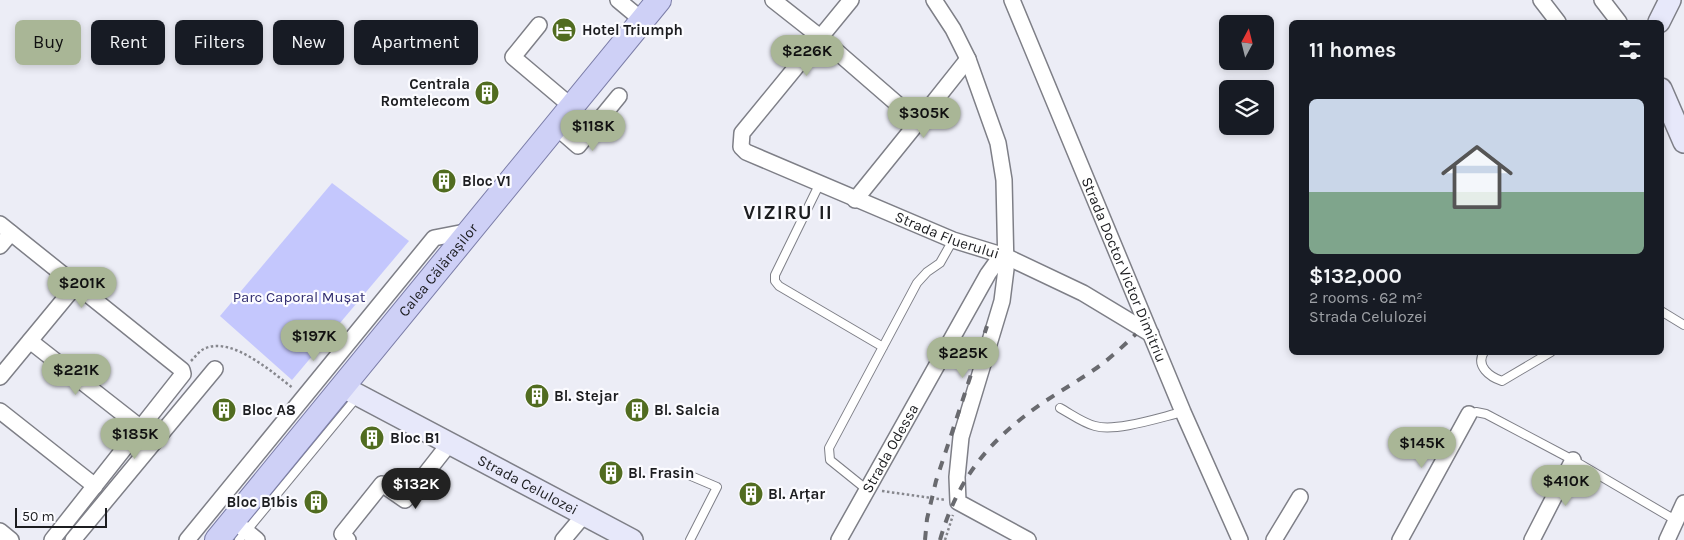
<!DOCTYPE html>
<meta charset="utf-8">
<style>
:root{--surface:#171b24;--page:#242831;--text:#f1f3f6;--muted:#9ea1a6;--line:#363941;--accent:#a9b696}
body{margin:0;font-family:Karla,sans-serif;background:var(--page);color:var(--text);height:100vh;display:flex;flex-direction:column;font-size:19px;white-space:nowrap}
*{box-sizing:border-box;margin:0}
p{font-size:16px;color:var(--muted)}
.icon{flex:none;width:28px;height:28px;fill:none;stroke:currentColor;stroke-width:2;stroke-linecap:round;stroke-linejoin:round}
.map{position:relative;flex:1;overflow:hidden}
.drawer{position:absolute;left:1289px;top:20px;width:375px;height:335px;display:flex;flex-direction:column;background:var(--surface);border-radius:8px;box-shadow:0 2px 8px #0003}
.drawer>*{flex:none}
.hud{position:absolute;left:15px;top:20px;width:475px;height:45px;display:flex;gap:10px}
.needle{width:32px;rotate:7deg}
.fabs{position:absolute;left:1219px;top:15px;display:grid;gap:10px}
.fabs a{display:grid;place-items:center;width:55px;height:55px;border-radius:8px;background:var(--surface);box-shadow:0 2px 8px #0003;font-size:25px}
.scale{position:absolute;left:15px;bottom:12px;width:92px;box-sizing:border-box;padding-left:5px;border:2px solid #1c1d20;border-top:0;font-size:14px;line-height:18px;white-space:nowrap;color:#1c1d20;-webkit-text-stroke:4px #fbfbff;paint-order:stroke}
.price{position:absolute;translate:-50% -42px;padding:0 11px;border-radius:18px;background:var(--accent);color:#111;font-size:16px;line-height:32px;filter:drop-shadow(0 1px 2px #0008)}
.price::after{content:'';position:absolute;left:50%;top:30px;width:15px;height:11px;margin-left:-8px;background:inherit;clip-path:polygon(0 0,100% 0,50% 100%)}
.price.current{background:#222;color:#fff}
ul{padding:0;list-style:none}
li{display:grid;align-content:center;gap:10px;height:265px;padding:0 20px}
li+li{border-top:1px solid var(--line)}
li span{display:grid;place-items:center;height:155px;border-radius:8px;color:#555}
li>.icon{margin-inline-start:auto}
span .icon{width:90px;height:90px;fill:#fffc;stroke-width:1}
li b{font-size:21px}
h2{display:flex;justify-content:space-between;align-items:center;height:60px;padding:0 20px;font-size:21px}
.pill{padding:0 18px;border-radius:8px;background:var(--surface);box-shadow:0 2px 8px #0003;font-size:18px;line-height:45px}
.pill.current{background:var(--accent);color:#111}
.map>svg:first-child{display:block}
.green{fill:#c4c7fd}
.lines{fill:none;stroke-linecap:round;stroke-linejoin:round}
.lane-casing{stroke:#7e7f87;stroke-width:10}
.street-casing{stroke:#7e7f87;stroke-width:18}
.secondary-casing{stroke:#7e7f87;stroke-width:24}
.primary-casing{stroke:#7b7da7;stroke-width:26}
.path{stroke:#86878d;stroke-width:2.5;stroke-dasharray:2.5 2.5;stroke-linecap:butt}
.lane{stroke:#fff;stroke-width:8}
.street{stroke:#fff;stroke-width:15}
.secondary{stroke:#e7e8fa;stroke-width:21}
.primary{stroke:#ced0f6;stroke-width:24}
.rail{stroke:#696a6f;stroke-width:4;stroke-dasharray:9 9;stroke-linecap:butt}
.labels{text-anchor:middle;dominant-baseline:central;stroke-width:4.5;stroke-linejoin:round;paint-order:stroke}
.poi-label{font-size:15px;font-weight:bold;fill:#1c1d20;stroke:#fbfbff;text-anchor:start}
.street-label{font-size:15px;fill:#1c1d20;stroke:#fbfbff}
.park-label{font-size:15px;fill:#332f71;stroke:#fbfbff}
.district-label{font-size:20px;font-weight:bold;letter-spacing:1px;fill:#1c1d20;stroke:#fbfbff}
</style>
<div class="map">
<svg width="1684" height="540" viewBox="0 0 1684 540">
<rect width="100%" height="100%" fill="#ecedf6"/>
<path class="green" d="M 332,183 L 409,241 L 292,380 L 220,316 Z"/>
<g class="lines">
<defs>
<path id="lane" d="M 819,185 L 775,275 L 775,281 L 779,286 L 883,347
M 1661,311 L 1684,325
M 1484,352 C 1475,366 1490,377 1502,381 L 1551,352
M 1060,408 C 1071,414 1083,423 1095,426 C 1117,432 1161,417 1183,412
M 1469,414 L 1476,412 L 1486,414 L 1573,460 L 1677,521
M 866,489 L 830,460 L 829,448 L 917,283 L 927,272 L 940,263 L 953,240
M 239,540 L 357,397
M 690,540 L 717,487 L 691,476"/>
<g id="street">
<path d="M 618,0 L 642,20"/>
<path d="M 773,0 L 820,37 L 918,122"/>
<path id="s1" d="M 851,0 L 742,133 L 741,147 L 746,152 L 953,240 L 1005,256 L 1083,293 L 1151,334"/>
<path d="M 934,0 L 953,29 L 968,59 L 998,143 L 1004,180 L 1006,269 L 1002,301 L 961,437 L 957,477 L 958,502 L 1028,540"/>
<path id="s2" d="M 1012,0 L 1183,412 L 1240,540"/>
<path d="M 1541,0 L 1558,22"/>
<path d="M 1602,0 L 1619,22"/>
<path d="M 539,25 L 513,57 L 571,106"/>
<path d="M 555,126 L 578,146 L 619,96"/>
<path d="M 855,200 L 918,122 L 968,59"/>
<path d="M 0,224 L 182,370 L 183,374 L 52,540"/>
<path d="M 0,246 L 11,233"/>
<path d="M 30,341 L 141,428"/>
<path d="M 0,377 L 76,285"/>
<path d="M 0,411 L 95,486"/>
<path d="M 233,520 L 257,540"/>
<path d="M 0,531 L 11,540"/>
<path d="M 73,540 L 215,369"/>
<path d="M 187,540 L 434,238 L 470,231"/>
<path d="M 348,540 L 342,534 L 382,484 L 405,500 L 449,444"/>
<path d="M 563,540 L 584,515"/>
<path id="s3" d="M 839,540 L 988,274 L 998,260 L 1005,256"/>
<path d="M 1274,540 L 1300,497"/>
<path d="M 1400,540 L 1469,414"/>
<path d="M 1532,540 L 1573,460"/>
<path d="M 1667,540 L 1684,503"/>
</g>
<g id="secondary">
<path d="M 1659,22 L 1670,0"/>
<path d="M 1661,89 L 1684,142"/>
<path id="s4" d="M 343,387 L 632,540"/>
</g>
<g id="primary">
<path id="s5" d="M 217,540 L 659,0"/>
</g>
</defs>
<use href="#lane" class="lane-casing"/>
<use href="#street" class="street-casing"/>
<use href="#secondary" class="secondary-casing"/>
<use href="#primary" class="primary-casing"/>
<path class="path" d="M 191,361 C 196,356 200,350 206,348 C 233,337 273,373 293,388
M 882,491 L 946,500
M 945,540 L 953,515"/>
<use href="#lane" class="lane"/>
<use href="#street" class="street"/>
<use href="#secondary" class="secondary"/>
<use href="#primary" class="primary"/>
<path class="rail" d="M 925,540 L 927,519 L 936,481 L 987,326
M 940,540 C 958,477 990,439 1044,402 C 1062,390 1081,379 1098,367 C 1112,357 1124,345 1136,334"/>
</g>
<defs>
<symbol id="hotel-disc" viewBox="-11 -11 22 22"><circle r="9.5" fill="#516c20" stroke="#fbfbff"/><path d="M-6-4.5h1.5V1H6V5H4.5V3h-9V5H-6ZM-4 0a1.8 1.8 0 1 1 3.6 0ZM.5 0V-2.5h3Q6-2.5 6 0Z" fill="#fff"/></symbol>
<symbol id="building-disc" viewBox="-11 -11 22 22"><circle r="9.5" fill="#516c20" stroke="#fbfbff"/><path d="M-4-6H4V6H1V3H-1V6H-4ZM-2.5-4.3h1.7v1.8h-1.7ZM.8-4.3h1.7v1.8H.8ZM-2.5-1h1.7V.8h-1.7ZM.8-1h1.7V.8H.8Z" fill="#fff"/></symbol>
</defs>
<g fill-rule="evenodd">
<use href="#hotel-disc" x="550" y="16" width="28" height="28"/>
<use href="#building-disc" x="473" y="79" width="28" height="28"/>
<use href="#building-disc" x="430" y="167" width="28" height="28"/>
<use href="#building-disc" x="523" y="382" width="28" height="28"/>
<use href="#building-disc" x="210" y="396" width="28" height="28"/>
<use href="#building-disc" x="623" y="396" width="28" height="28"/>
<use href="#building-disc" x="358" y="424" width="28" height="28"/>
<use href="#building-disc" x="597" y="459" width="28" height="28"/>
<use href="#building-disc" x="737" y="480" width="28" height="28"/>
<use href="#building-disc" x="302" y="488" width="28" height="28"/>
</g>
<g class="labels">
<g class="poi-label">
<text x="582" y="30">Hotel Triumph</text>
<text x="470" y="84" text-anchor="end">Centrala<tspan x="470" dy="17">Romtelecom</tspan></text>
<text x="462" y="181">Bloc V1</text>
<text x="554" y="396">Bl. Stejar</text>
<text x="242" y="410">Bloc A8</text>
<text x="654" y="410">Bl. Salcia</text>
<text x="390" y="438">Bloc B1</text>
<text x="628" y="473">Bl. Frasin</text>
<text x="768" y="494">Bl. Arțar</text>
<text x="298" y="502" text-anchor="end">Bloc B1bis</text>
</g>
<g class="street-label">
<text stroke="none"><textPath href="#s1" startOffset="411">Strada Fluerului</textPath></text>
<text stroke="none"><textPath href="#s5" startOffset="349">Calea Călărașilor</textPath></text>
<text stroke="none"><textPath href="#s2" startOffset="292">Strada Doctor Victor Dimitriu</textPath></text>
<text stroke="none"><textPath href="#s3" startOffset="105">Strada Odessa</textPath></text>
<text stroke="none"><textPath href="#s4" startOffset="209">Strada Celulozei</textPath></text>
</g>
<g class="park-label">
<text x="299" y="297">Parc Caporal Mușat</text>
</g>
<g class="district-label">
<text x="788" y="212">VIZIRU II</text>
</g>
</g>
</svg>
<div class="fabs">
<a><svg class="needle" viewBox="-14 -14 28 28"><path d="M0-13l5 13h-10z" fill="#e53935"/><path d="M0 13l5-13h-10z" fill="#9ea1a6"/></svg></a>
<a><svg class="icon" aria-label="layers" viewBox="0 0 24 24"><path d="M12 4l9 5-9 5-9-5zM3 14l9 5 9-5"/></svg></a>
</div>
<div class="scale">50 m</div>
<b class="price" style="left:807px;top:77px">$226K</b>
<b class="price" style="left:924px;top:139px">$305K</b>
<b class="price" style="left:593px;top:152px">$118K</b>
<b class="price" style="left:82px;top:309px">$201K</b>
<b class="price" style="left:314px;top:362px">$197K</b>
<b class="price" style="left:963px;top:379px">$225K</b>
<b class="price" style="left:76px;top:396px">$221K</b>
<b class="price" style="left:135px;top:460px">$185K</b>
<b class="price" style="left:1422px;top:469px">$145K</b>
<b class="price" style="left:1566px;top:507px">$410K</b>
<b class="price current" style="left:416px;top:510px">$132K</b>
<div class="hud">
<a class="pill current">Buy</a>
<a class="pill">Rent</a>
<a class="pill">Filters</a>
<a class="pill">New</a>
<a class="pill">Apartment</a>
</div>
<section class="drawer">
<h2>11 homes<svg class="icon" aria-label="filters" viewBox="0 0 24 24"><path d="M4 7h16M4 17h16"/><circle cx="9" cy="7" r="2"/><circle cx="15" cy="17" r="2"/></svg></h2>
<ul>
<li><span style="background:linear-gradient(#c9d6e8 60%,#7fa58c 0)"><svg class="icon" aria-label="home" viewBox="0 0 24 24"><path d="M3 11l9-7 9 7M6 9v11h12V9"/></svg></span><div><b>$132,000</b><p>2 rooms · 62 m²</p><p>Strada Celulozei</p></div></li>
</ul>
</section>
</div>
